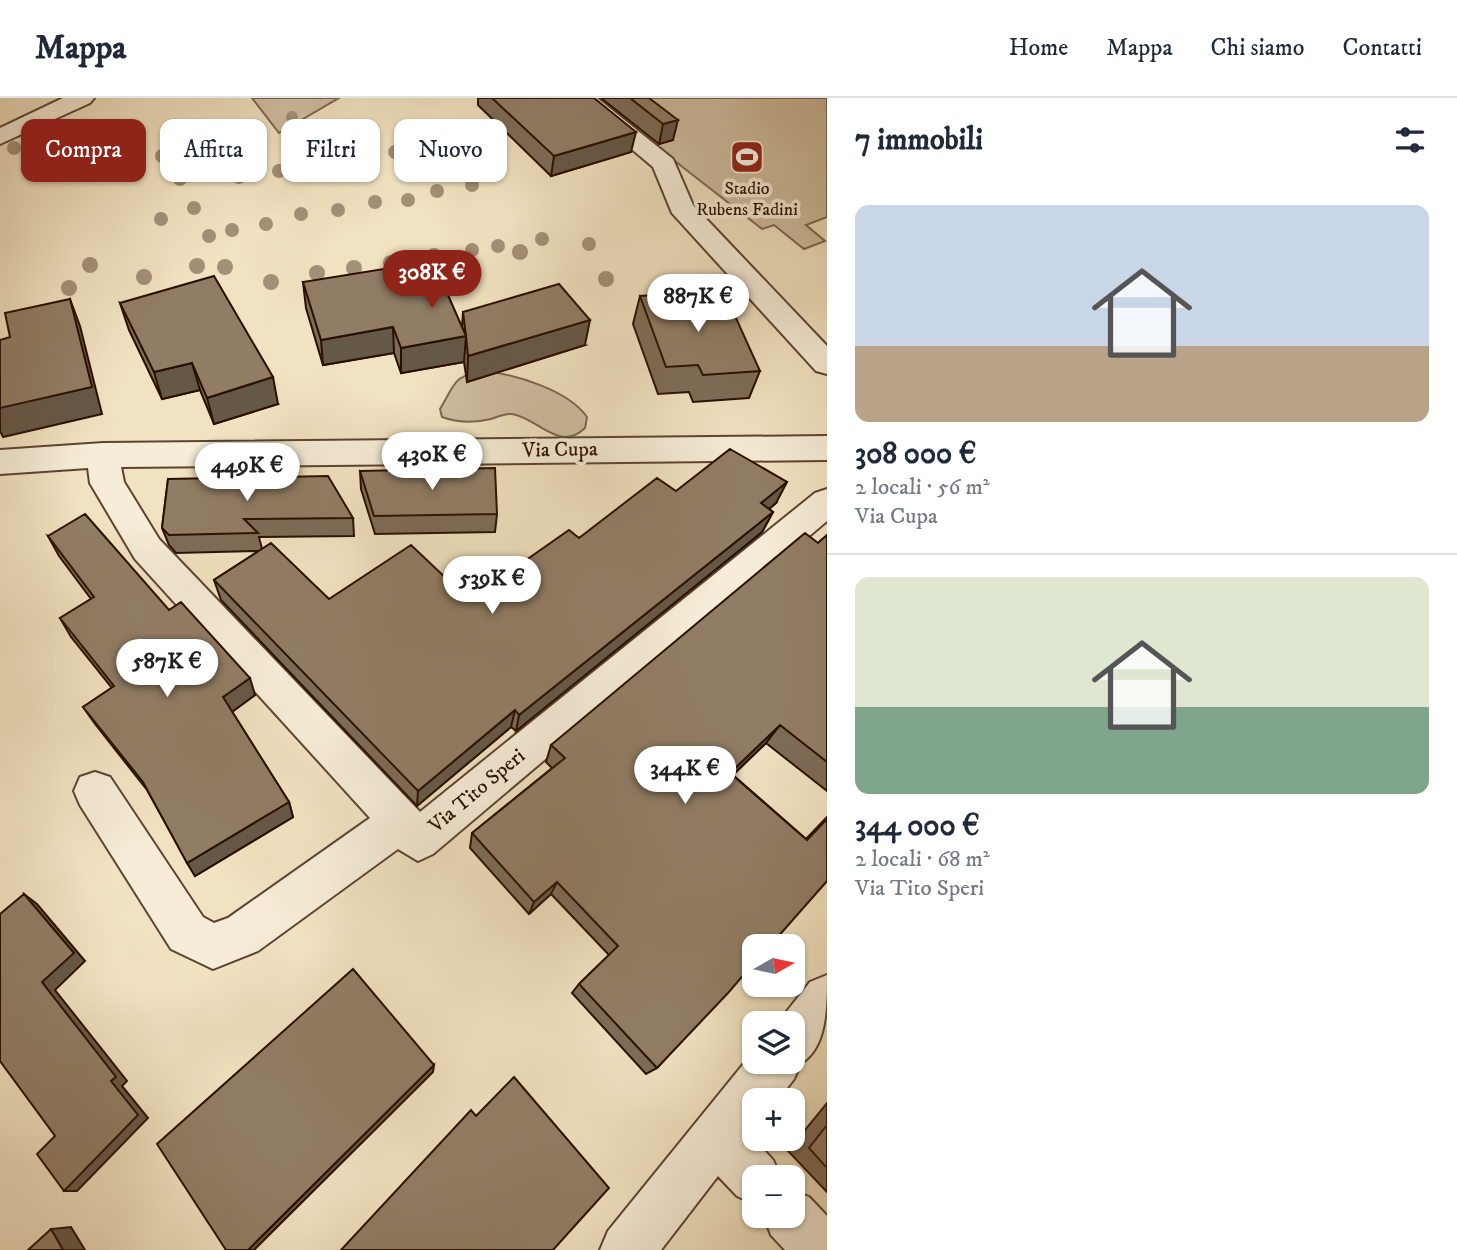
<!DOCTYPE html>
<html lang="it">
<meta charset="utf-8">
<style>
:root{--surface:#fff;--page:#f2f2f3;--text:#1f2937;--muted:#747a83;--line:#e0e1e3;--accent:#8f2418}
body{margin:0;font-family:"IM FELL DW Pica",serif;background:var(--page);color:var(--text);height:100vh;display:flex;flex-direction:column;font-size:26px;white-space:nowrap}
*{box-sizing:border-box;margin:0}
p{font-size:23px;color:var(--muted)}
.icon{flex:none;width:38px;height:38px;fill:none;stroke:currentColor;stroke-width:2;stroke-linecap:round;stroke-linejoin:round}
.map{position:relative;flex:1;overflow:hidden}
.drawer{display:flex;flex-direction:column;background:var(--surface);width:630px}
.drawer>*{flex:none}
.guide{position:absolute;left:21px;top:21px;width:665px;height:63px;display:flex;gap:14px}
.needle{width:46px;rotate:81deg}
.fabs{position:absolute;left:742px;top:836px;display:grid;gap:14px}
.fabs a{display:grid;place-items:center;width:63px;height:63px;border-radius:14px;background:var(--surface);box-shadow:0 2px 5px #0004;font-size:35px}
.price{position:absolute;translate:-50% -60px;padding:0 16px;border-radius:24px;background:#fff;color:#222;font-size:23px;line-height:46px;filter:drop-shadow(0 2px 4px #0008)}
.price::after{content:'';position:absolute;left:50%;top:42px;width:21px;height:16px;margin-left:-10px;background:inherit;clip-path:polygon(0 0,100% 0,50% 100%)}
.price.on{background:var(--accent);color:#fff}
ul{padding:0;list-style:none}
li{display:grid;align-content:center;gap:14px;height:371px;padding:0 28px}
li+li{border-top:2px solid var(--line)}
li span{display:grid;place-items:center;height:217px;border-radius:14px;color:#555}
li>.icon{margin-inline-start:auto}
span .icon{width:126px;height:126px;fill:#fffc;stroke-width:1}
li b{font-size:30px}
h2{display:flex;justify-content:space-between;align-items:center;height:84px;padding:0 28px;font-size:30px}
.tag{padding:0 24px;border-radius:14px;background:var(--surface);box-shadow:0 2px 5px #0004;font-size:24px;line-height:63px}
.tag.on{background:var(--accent);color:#fff}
header{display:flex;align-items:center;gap:42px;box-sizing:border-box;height:98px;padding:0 35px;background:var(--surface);border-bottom:2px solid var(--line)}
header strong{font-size:33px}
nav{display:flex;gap:38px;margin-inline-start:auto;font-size:24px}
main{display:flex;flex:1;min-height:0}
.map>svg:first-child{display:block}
.green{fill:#cfbea1;stroke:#7c6752;stroke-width:2}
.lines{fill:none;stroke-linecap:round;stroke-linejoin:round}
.minor-casing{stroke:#5c4432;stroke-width:4}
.minor{fill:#f6ecd7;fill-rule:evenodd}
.tree{fill:#a39077}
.wall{fill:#7d6c57;stroke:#2a1002;stroke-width:2}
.shaded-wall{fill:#665847;stroke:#2a1002;stroke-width:2}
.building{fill:#917d65;stroke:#2a1002;stroke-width:2}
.labels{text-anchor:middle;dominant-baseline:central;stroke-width:7;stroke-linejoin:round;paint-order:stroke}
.far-poi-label{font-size:18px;fill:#2a1002;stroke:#f6ecd7}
.street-label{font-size:21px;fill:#2a1002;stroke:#f6ecd7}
</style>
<header>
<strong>Mappa</strong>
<nav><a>Home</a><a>Mappa</a><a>Chi siamo</a><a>Contatti</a></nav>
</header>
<main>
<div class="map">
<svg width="827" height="1152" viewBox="0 0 827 1152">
<rect width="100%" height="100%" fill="#f1e2c1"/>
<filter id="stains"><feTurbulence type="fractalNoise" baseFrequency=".00286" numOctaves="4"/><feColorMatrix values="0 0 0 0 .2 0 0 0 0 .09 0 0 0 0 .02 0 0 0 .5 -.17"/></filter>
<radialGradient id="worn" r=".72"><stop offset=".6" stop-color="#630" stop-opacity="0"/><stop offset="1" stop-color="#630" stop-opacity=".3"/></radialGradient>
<path class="green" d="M 252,0 L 339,0 L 279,35 Z
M 594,0 L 827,0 L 827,119 L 806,127 L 825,143 L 804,151 L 774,127 L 762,131 Z
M 485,273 C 517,277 568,292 587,319 L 585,330 C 559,355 538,320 512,316 C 505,315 497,319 491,321 C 474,325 458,325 442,319 L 440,311 C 455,287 452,277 485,273 Z"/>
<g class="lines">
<defs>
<path id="minor" d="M 63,0 L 94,0 L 90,5 L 0,46 L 0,30 Z
M 571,0 L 597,0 L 673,61 L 693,107 L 827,248 L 827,276 L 816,273 L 672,115 L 653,69 Z
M 827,338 L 827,362 L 121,369 L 124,384 L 159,441 L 420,714 L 815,395 L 827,391 L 827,423 L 433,756 L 418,763 L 398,751 L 258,853 L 213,871 L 171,851 L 80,707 L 74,693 L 80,679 L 95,674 L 110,679 L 203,819 L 214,825 L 228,820 L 370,720 L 135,461 L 90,385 L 88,370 L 0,376 L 0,352 L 103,345 Z
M 827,877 C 827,908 827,950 801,965 L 794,981 L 777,1003 L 754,1003 L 754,1032 L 750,1037 L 773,1062 L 781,1080 L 754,1080 L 754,1106 L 737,1098 L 718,1078 L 661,1152 L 600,1152 L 608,1133 L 754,953 L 754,964 L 793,964 L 793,926 L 777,926 L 810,884 Z
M 793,1093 L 809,1099 L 827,1118 L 827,1152 L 785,1152 L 771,1137 L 764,1118 L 793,1118 Z"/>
</defs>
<use href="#minor" class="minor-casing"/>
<use href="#minor" class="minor"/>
</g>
<g class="tree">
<circle cx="292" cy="19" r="6"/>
<circle cx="92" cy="35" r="7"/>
<circle cx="40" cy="37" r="7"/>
<circle cx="465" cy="43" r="7"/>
<circle cx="134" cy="44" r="7"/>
<circle cx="432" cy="49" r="7"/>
<circle cx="14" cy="50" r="7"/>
<circle cx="395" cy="54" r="7"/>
<circle cx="162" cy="58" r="7"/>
<circle cx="353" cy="63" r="7"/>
<circle cx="320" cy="66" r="7"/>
<circle cx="279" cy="73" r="7"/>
<circle cx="239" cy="79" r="7"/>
<circle cx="180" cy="81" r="7"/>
<circle cx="472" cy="87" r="7"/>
<circle cx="437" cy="93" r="7"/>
<circle cx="408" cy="102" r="7"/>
<circle cx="375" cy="104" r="7"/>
<circle cx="194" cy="110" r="7"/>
<circle cx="338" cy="112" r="7"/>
<circle cx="301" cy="116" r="7"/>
<circle cx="161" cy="121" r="7"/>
<circle cx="266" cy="126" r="7"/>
<circle cx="232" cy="132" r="7"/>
<circle cx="209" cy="138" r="7"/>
<circle cx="542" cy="141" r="7"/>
<circle cx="589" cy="146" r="7"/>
<circle cx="498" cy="148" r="7"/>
<circle cx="472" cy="152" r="7"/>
<circle cx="520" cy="154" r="8"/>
<circle cx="434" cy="158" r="8"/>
<circle cx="391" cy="165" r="8"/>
<circle cx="90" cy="167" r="8"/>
<circle cx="197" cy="168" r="8"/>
<circle cx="225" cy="169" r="8"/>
<circle cx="354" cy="170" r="8"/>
<circle cx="317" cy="175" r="8"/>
<circle cx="144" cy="179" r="8"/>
<circle cx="606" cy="181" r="8"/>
<circle cx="271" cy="184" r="8"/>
<circle cx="457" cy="184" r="8"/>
<circle cx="69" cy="190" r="8"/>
</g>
<path class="wall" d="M 478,0 L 594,0 L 631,54 L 551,78 L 478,7 Z
M 601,0 L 649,0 L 673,42 L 659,46 Z
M 303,184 L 462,229 L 463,214 L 585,247 L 467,284 L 464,264 L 401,275 L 394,255 L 323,267 L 306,210 Z
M 640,198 L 760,273 L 749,300 L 693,304 L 689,294 L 658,296 L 633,226 Z
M 120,205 L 278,306 L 214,326 L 200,292 L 162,301 L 129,232 Z
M 360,373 L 497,416 L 495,434 L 375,436 L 361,391 Z
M 168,381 L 353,420 L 354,438 L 259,439 L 262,451 L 329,501 L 469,502 L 579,440 L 676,393 L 776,405 L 769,411 L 773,414 L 762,434 L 516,633 L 511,629 L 417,708 L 221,502 L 214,482 L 259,453 L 176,455 L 169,447 L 162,430 Z
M 827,437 L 827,693 L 766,645 L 733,677 L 806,741 L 827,719 L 827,783 L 657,970 L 646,976 L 572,895 L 579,886 L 609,857 L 551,796 L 529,816 L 470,750 L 472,735 L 552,670 L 546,664 L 551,647 L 818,445 Z
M 48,438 L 169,512 L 255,597 L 232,614 L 289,704 L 293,719 L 195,778 L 147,692 L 95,626 L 83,609 L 112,590 L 71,539 L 60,520 L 91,501 L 59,458 Z
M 827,1005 L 827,1094 L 788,1053 Z"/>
<path class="shaded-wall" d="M 678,22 L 673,42 L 659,46 L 663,26 Z
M 636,34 L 631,54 L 551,78 L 554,58 Z
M 70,201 L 80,228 L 102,316 L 3,339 L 0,333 L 0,310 Z
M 590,222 L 585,247 L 467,284 L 468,258 Z
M 393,229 L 394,255 L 323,267 L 321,242 Z
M 466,238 L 464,264 L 401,275 L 401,250 Z
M 192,265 L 200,292 L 162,301 L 154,274 Z
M 273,279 L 278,306 L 214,326 L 207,300 Z
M 787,384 L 776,405 L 751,426 L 761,405 Z
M 773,414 L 762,434 L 516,633 L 519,617 Z
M 250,580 L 255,597 L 229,616 L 223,599 Z
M 515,612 L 511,629 L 417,708 L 418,693 Z
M 780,627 L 766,645 L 718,691 L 730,675 Z
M 289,704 L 293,719 L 195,778 L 187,765 Z
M 557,784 L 551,796 L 529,816 L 534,804 Z
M 24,796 L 37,806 L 85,863 L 55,892 L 127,983 L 122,988 L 148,1020 L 77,1093 L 64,1093 L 111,983 L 42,884 Z
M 434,967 L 433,974 L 254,1152 L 248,1152 Z
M 71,1129 L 85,1152 L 63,1152 L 51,1131 Z"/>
<path class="building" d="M 492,0 L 594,0 L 636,34 L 554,58 Z
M 630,0 L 649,0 L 678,22 L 663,26 Z
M 433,163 L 466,238 L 463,214 L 559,186 L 590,222 L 468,258 L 466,238 L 401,250 L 393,229 L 321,242 L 303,184 Z
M 214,178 L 273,279 L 207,300 L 192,265 L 154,274 L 120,205 Z
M 705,194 L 736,220 L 760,273 L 703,277 L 698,267 L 666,269 L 640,198 Z
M 70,201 L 92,289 L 0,310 L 0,242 L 10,239 L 5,215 Z
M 730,351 L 787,384 L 761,405 L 773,414 L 519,617 L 515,612 L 418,693 L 214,482 L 271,445 L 329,501 L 411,447 L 469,502 L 569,432 L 579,440 L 657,380 L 676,393 Z
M 495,370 L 497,416 L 374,418 L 360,373 Z
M 328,378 L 353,420 L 244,421 L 258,435 L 169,437 L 162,430 L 168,381 Z
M 85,416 L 169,512 L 181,504 L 250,580 L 223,599 L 289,704 L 187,765 L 143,684 L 83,609 L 114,588 L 60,520 L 94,499 L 48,438 Z
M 805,435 L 818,445 L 827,437 L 827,664 L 780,627 L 730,675 L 807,742 L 827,721 L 827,783 L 769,849 L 754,849 L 754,865 L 728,895 L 657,970 L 579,886 L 618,848 L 557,784 L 534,804 L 472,735 L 565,660 L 551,647 Z
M 24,796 L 74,855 L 42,884 L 116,979 L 111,983 L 138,1017 L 64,1093 L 37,1056 L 55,1038 L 0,963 L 0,816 Z
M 353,871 L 434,967 L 248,1152 L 226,1152 L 157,1046 Z
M 514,979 L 609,1090 L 553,1152 L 341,1152 L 471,1012 L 476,1018 Z
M 827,1027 L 827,1070 L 809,1050 Z
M 51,1131 L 63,1152 L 28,1152 Z"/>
<defs>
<symbol id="stadium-square" viewBox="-11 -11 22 22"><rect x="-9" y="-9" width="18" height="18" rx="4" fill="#8f2418" stroke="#f6ecd7"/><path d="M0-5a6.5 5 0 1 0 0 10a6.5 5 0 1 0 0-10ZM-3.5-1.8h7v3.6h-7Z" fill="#fff"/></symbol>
</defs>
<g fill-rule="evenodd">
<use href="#stadium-square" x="728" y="40" width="38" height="38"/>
</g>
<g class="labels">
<g class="far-poi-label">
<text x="747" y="91">Stadio<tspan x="747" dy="21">Rubens Fadini</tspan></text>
</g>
<g class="street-label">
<text transform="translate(560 352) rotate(-1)">Via Cupa</text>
<text transform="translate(477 693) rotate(-40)">Via Tito Speri</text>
</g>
</g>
<rect width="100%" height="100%" filter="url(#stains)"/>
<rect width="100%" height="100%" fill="url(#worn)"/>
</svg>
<div class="fabs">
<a><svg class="needle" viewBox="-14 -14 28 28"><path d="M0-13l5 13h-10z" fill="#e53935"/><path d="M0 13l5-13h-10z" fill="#747a83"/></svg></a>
<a><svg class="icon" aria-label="layers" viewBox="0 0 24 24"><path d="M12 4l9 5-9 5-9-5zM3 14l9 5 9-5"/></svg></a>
<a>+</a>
<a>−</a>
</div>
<b class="price on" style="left:432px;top:212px">308K €</b>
<b class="price" style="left:698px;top:236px">887K €</b>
<b class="price" style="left:432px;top:394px">430K €</b>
<b class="price" style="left:247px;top:405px">449K €</b>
<b class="price" style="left:492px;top:518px">539K €</b>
<b class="price" style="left:167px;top:601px">587K €</b>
<b class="price" style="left:685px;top:708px">344K €</b>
<div class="guide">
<a class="tag on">Compra</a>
<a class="tag">Affitta</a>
<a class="tag">Filtri</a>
<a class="tag">Nuovo</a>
</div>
</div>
<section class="drawer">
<h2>7 immobili<svg class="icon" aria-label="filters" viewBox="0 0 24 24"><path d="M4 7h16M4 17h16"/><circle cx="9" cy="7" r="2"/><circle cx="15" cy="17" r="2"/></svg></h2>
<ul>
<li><span style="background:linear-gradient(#c9d6e8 65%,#b9a48a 0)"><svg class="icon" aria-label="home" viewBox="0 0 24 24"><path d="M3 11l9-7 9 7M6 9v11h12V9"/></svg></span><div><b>308 000 €</b><p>2 locali · 56 m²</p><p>Via Cupa</p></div></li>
<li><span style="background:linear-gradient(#dfe7d0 60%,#7fa58c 0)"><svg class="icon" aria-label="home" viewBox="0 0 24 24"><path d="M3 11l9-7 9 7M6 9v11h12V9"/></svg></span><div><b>344 000 €</b><p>2 locali · 68 m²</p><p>Via Tito Speri</p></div></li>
</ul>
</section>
</main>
